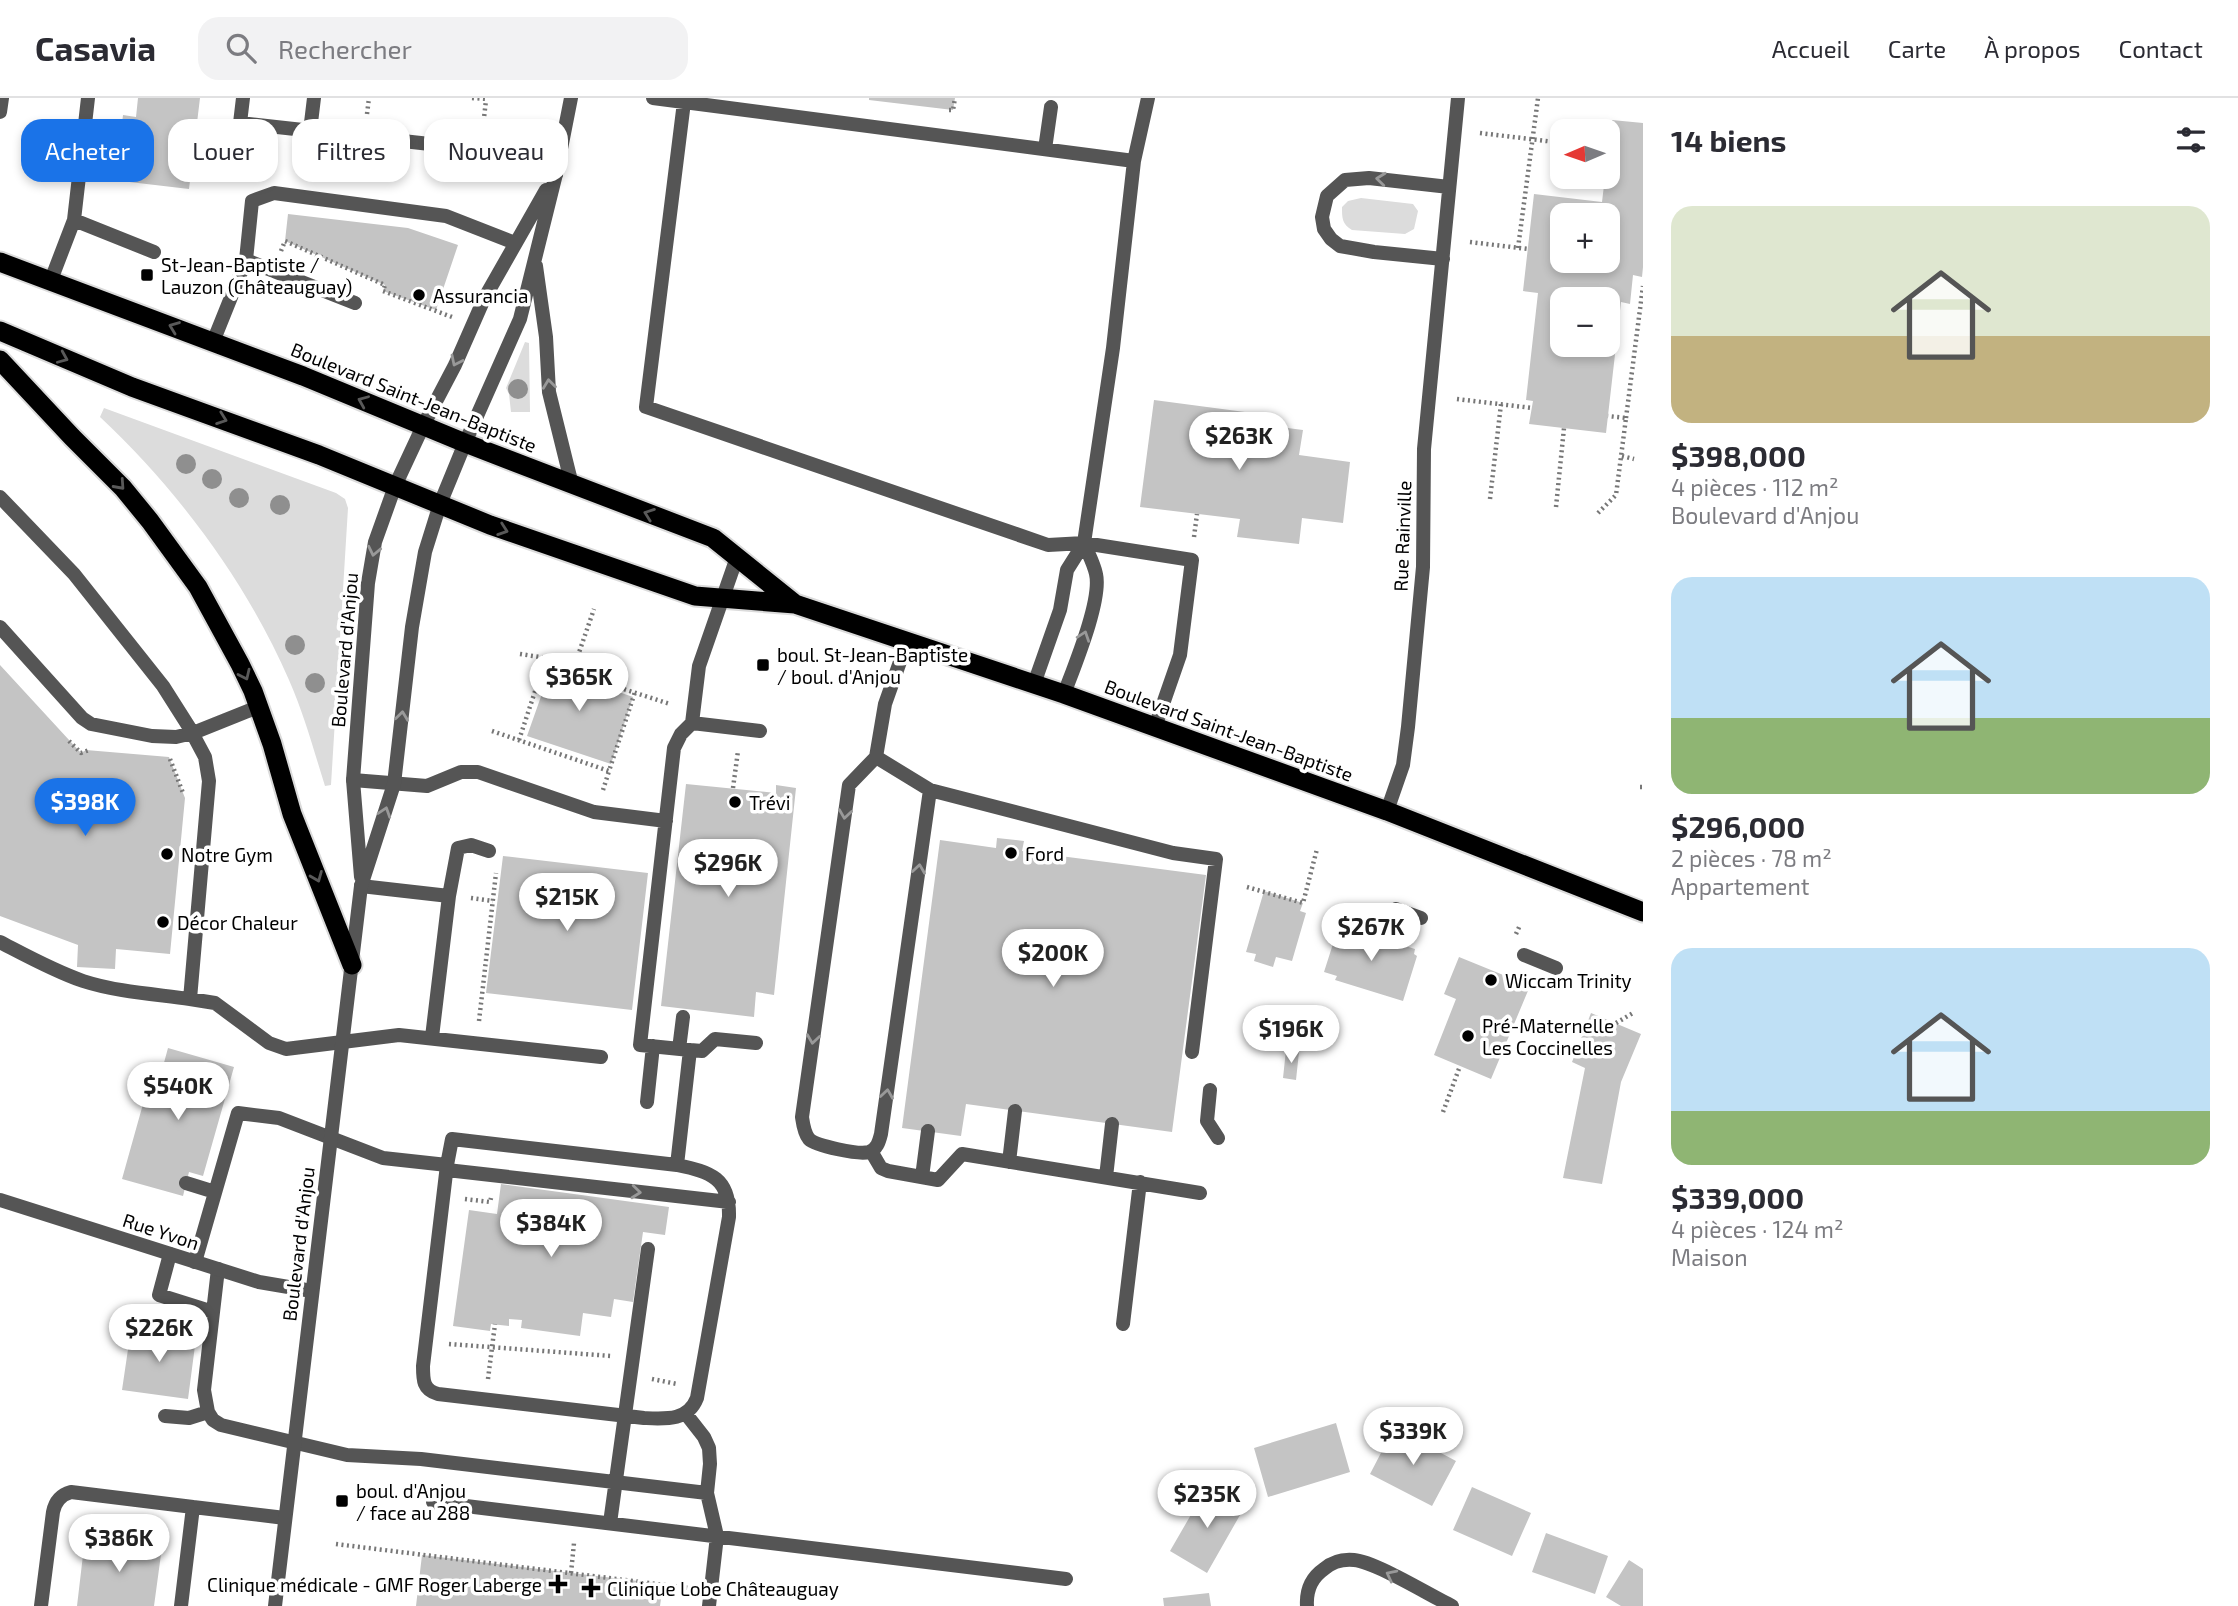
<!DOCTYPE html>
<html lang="fr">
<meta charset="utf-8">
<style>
:root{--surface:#fff;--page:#f2f2f3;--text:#2b2b33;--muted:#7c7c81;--line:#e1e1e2;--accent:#1a73e8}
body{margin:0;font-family:"Exo 2",sans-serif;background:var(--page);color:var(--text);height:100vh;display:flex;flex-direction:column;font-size:26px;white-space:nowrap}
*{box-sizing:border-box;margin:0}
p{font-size:23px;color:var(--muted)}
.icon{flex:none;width:38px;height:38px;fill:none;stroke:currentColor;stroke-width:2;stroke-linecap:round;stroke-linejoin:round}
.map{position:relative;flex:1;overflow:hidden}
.side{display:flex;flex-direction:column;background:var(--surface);width:595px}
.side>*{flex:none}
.guide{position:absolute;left:21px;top:21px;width:665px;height:63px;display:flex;gap:14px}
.needle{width:46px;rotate:268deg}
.tools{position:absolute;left:1550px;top:21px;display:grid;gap:14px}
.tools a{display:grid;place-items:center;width:70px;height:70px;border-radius:14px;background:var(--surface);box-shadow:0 4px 10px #0003;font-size:35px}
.price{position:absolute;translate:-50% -60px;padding:0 16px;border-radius:24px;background:#fff;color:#222;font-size:23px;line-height:46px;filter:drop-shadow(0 2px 4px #0008)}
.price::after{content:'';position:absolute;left:50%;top:42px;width:21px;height:16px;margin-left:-10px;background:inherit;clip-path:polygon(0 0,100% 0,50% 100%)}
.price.selected{background:var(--accent);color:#fff}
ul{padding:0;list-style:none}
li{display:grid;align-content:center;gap:14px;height:371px;padding:0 28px}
li span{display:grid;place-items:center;height:217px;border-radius:21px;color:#555}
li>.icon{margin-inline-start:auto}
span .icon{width:126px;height:126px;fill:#fffc;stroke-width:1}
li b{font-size:30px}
h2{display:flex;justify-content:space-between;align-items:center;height:84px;padding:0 28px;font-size:30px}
.pill{padding:0 24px;border-radius:21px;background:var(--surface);box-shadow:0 4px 10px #0003;font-size:24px;line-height:63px}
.pill.selected{background:var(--accent);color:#fff}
header{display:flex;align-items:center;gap:42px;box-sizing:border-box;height:98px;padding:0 35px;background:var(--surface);border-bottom:2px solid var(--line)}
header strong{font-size:33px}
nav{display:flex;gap:38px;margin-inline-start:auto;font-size:24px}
.search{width:490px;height:63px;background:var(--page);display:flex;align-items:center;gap:18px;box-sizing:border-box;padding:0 24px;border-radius:21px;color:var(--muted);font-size:26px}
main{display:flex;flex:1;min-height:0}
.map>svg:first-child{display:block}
.green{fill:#dcdcdc}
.building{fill:#c4c4c4;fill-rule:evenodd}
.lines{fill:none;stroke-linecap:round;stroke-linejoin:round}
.trunk-casing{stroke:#dbdbdb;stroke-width:23}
.path{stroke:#777;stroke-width:4.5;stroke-dasharray:2 3.5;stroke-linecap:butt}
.service{stroke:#555;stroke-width:14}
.minor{stroke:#555;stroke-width:14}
.tertiary{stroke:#555;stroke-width:14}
.trunk{stroke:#000;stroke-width:19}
.tree{fill:#8f8f8f}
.oneway{stroke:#999}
.oneway2{stroke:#595959}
.poi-dot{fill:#000;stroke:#fff;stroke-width:2.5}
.labels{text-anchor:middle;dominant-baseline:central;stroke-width:7;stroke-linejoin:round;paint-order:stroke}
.poi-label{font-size:19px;fill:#000;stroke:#fff;text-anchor:start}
.street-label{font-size:19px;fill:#000;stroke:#fff}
</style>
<header>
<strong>Casavia</strong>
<div class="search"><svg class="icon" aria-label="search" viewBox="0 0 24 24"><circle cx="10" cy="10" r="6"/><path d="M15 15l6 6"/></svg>Rechercher</div>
<nav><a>Accueil</a><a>Carte</a><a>À propos</a><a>Contact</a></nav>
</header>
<main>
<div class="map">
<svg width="1643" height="1508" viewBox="0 0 1643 1508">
<rect width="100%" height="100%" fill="#fff"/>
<path class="green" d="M 1361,100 L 1413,106 L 1418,113 L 1414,131 L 1405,136 L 1352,132 C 1342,126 1342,120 1342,109 L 1348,103 Z
M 525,244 L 529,245 L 530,314 L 511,314 L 509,296 L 506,290 Z
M 104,310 L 336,395 L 345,401 L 348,410 L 331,687 L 325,688 C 314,653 304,616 289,582 C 247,485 178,392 100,319 Z"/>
<path class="building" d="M 138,0 L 200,0 L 189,91 L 121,83 L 127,35 L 121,34 L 123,17 L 136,19 Z
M 869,0 L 955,0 L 953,12 L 869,2 Z
M 1612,22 L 1643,25 L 1643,169 L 1642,179 L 1633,177 L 1630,206 L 1621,204 L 1606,335 L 1529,326 L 1533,303 L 1526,302 L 1538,195 L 1523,193 L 1534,96 L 1602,104 L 1605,79 L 1608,79 L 1608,54 ZM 1563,117 L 1608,117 L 1608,163 L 1563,163 ZM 1563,201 L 1608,201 L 1608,247 L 1563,247 Z
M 288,116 L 408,130 L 458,147 L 436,212 L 383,193 L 385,187 L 285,143 Z
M 1154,302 L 1260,316 L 1257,340 L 1263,341 L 1265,327 L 1303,332 L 1299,357 L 1350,364 L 1343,425 L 1302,420 L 1299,446 L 1237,439 L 1240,421 L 1140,409 Z
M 546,560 L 585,573 L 582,581 L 633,599 L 611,666 L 527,638 L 544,590 L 537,588 Z
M 0,567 L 81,655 L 86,652 L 169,659 L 185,700 L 170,856 L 116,851 L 115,871 L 77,869 L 78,847 L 0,818 Z
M 686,686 L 776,695 L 776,687 L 796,690 L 774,897 L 756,894 L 754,919 L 661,908 Z
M 997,740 L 1024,743 L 1022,753 L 1206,777 L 1172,1034 L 966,1006 L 961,1038 L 902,1030 L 940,742 L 996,750 Z
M 503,758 L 648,775 L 632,912 L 486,895 Z
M 1264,793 L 1303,805 L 1300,813 L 1306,815 L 1292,863 L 1276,859 L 1273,869 L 1254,863 L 1256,856 L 1246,854 Z
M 1339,827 L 1415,851 L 1414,856 L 1417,858 L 1403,903 L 1335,882 L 1337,878 L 1324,874 Z
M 1459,859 L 1530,888 L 1491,981 L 1434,957 L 1456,901 L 1444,896 Z
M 1591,915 L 1641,936 L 1621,984 L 1602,1086 L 1563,1080 L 1585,970 L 1572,964 Z
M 168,950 L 234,969 L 203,1078 L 189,1074 L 183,1098 L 122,1081 L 150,981 L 159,983 Z
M 1286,952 L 1299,954 L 1296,982 L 1283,980 Z
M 501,1086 L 669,1109 L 665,1137 L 643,1134 L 633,1204 L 614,1201 L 611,1219 L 583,1215 L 580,1238 L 521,1230 L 522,1222 L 509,1221 L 509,1228 L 491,1226 L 490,1233 L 453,1228 L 469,1112 L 497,1116 Z
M 131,1231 L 196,1240 L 188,1301 L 122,1292 Z
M 1336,1325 L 1350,1374 L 1268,1399 L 1254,1350 Z
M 1394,1330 L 1456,1363 L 1432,1408 L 1370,1376 Z
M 1207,1389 L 1244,1410 L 1207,1475 L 1170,1453 Z
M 1472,1389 L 1531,1415 L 1512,1458 L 1453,1432 Z
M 1546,1435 L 1608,1458 L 1595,1496 L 1532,1474 Z
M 85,1440 L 162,1449 L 154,1508 L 77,1508 Z
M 422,1457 L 663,1486 L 660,1508 L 416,1508 Z
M 1629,1462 L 1643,1471 L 1643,1508 L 1621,1508 L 1606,1499 Z
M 1209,1495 L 1211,1508 L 1164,1508 L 1163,1500 Z"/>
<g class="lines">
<defs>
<path id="trunk" d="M 0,164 L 303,278 L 465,345 L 713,440 L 795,506
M 0,233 L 132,289 L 319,357 L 490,427 L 695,498 L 795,506 L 1064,596 L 1387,713 L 1643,814
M 0,262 L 72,339 L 123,390 L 150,423 L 198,489 L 240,566 L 253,593 L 272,646 L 292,716 L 352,867"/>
</defs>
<use href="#trunk" class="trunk-casing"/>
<path class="path" d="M 472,0 L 487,1
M 949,12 L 953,12 L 955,0
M 367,16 L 369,0
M 108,24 L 121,26
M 483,29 L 486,2
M 1480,35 L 1563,45
M 1608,50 L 1609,50
M 1470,144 L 1528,151
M 1518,150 L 1538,0
M 281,153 L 285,143 L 385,187 L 383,193 L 452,219
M 1457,301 L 1532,310
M 1626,320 L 1643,188
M 1622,358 L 1634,361
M 1490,401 L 1501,306
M 1556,409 L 1564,330
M 1598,415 L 1616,397 L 1626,320 L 1608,318
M 1194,439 L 1197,416
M 520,556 L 546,560
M 574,569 L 594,511
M 492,633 L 609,673 L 635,594
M 519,642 L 546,560 L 585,573 L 583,578 L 670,606
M 69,643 L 81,655 L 89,652
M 170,661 L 183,695
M 1640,689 L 1643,689
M 733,690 L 738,653
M 603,692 L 609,673
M 1247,789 L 1303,805 L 1317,751
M 471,800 L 493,803
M 1516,836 L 1520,827
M 479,923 L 496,775
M 1616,925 L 1633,915
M 1443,1014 L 1460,968
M 465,1101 L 490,1104 L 491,1100
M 449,1246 L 611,1258
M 488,1281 L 495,1226
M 652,1281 L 677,1286
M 87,1420 L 85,1440 L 162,1449 L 162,1452
M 336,1446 L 689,1490
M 571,1475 L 574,1445"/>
<path class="service" d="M 243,0 L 240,25 L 493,53 L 521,60 L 556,76
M 653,0 L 1134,63 L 1113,250 L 1084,445 L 1067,472 L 1060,512 L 1034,586
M 684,4 L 646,309 L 1048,447 L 1084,445 L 1192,462 L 1180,557 L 1155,629
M 0,14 L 2,0
M 310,33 L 314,0
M 1045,51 L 1051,9
M 1134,63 L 1148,0
M 74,122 L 154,154
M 246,162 L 252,103 L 274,95 L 446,118 L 515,145
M 51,182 L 74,122 L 88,0
M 213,244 L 246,162 L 355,205
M 0,399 L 74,476 L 163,588 L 189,629 L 205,659 L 209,683 L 190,901 L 215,905 L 269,945 L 286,951 L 399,937 L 601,959
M 737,459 L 699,568 L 692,625 L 760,633
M 0,529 L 82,620 L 91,626 L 152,638 L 176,639 L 193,635 L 258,609
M 907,544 L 885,606 L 876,659 L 849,687 L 802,1019 C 803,1026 804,1035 809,1041 C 816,1048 859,1057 869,1054 C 877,1051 879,1044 881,1036 L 930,692
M 1064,596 C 1074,569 1102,502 1096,476 C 1094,466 1088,455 1084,445
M 876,659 L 930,692 L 1173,755 L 1216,761 L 1192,954
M 353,682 L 427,688 L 461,674 L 478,674 L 594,714 L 666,723
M 361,788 L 449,798 L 432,939
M 449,798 L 458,750 L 471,747 L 489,753
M 1396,811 L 1421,820
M 0,844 C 27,858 54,873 83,883 C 117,894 154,896 190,901
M 1524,857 L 1556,870
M 679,951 L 683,919
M 690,952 L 702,953 L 715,941 L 756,945
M 1210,992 L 1207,1023 L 1218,1040
M 647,1004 L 653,948
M 452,1041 L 677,1067 C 711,1074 730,1080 729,1119 L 697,1300 C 688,1323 666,1321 644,1320 L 438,1296 C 423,1292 423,1282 423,1268 L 447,1067 Z
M 871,1053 L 881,1070 L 888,1073 L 938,1082 L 962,1056 L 1200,1095
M 1009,1064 L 1015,1013
M 677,1067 L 690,952 L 640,947 L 674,650 L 681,636 L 692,625
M 447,1072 L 729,1104
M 922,1079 L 928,1033
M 1106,1079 L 1112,1026
M 186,1085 L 215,1094
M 170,1156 L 159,1197 L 213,1214
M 195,1164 L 238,1015 L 279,1020 L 383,1060 L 447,1067
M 218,1171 L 204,1292 L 208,1314 L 213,1322 L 221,1327 L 347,1357 L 421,1361 L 707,1395
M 1123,1226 L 1140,1084
M 686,1316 L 704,1339 L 709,1350 L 710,1366 L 707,1395 L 717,1438 L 709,1508
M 165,1318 L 189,1320 L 208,1314
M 433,1404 L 1066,1481
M 610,1425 L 648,1151
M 41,1508 L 53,1414 C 55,1404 60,1397 71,1394 L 193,1409
M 181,1508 L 193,1409 L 285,1420"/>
<path class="minor" d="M 556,76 L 571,0
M 1443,161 L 1374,154 L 1340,148 L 1331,141 L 1324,131 L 1322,119 L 1327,98 L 1345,82 L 1369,80 L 1449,89
M 1387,713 L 1403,667 L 1408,629 L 1423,469 L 1424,351 L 1458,0
M 0,1102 L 259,1184 L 312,1193
M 1307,1508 C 1306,1492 1311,1480 1324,1471 C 1332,1464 1343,1461 1354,1462 C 1376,1464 1429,1497 1452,1508"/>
<path class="tertiary" d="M 536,168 L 546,239 L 549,294 L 572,387
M 361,779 L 353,682 L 368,485 L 375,444 L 395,388 L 423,328 L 455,267 L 484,201 L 546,92
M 275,1508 L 361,788 L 394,686 L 412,529 L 425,454 L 440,406 L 465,345 L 520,221 L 556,76"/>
<use href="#trunk" class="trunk"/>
</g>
<g class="tree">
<circle cx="518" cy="291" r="10"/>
<circle cx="186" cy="366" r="10"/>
<circle cx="212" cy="381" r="10"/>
<circle cx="239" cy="400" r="10"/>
<circle cx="280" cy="407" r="10"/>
<circle cx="295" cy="547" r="10"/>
<circle cx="315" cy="585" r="10"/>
</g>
<defs><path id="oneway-chevron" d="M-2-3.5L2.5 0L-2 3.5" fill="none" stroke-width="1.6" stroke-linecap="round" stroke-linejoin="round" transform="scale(1.75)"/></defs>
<g class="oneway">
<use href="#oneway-chevron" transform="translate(1381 81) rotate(-174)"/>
<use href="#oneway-chevron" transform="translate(456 263) rotate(116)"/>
<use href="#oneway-chevron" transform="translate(549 286) rotate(-97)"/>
<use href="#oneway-chevron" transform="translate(374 453) rotate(102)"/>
<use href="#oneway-chevron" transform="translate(1084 538) rotate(-71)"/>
<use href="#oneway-chevron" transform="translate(402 618) rotate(-83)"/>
<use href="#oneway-chevron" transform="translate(385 714) rotate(-72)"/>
<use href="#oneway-chevron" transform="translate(845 716) rotate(98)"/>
<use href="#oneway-chevron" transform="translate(919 771) rotate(-82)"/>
<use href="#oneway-chevron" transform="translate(813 941) rotate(98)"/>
<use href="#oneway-chevron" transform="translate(887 996) rotate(-82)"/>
<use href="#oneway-chevron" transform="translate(636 1094) rotate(6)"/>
<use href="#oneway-chevron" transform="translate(1391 1477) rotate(-153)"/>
</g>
<g class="oneway2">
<use href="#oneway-chevron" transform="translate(174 229) rotate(-159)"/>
<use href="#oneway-chevron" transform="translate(63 260) rotate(23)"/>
<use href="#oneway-chevron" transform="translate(363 303) rotate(-157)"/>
<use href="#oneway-chevron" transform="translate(222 321) rotate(20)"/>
<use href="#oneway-chevron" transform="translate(120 387) rotate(48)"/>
<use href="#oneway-chevron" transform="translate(649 416) rotate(-160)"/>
<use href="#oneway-chevron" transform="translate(503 432) rotate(19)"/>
<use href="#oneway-chevron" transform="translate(245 577) rotate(65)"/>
<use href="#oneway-chevron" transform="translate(317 779) rotate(68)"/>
</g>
<g class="poi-dot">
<rect x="140" y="170" width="14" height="14" rx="3.5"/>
<circle cx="419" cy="197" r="7"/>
<rect x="756" y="560" width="14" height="14" rx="3.5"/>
<circle cx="735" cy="704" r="7"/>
<circle cx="1011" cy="755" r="7"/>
<circle cx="167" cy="756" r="7"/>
<circle cx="163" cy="824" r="7"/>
<circle cx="1491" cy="882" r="7"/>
<circle cx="1468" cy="938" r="7"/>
<rect x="335" y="1396" width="14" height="14" rx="3.5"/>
<path d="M554.5 1475.5h7v7h7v7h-7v7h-7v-7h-7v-7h7z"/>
<path d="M587.5 1479.5h7v7h7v7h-7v7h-7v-7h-7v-7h7z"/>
</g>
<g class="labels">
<g class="poi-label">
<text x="161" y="166">St-Jean-Baptiste /<tspan x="161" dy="22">Lauzon (Châteauguay)</tspan></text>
<text x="433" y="197">Assurancia</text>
<text x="777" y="556">boul. St-Jean-Baptiste<tspan x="777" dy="22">/ boul. d'Anjou</tspan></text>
<text x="749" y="704">Trévi</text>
<text x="1025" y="755">Ford</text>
<text x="181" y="756">Notre Gym</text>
<text x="177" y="824">Décor Chaleur</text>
<text x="1505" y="882">Wiccam Trinity</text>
<text x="1482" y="927">Pré-Maternelle<tspan x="1482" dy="22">Les Coccinelles</tspan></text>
<text x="356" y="1392">boul. d'Anjou<tspan x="356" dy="22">/ face au 288</tspan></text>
<text x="542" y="1486" text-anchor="end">Clinique médicale - GMF Roger Laberge</text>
<text x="607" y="1490">Clinique Lobe Châteauguay</text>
</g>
<g class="street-label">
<text transform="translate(414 299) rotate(22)">Boulevard Saint-Jean-Baptiste</text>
<text transform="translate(1402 438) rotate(-88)">Rue Rainville</text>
<text transform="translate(344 552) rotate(-85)">Boulevard d'Anjou</text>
<text transform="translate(1229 632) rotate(20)">Boulevard Saint-Jean-Baptiste</text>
<text transform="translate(161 1133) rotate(18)">Rue Yvon</text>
<text transform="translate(298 1146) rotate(-83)">Boulevard d'Anjou</text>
</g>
</g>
</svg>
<div class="tools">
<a><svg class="needle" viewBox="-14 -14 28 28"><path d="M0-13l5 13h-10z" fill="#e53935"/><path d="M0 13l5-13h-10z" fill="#7c7c81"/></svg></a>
<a>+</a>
<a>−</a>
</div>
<b class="price" style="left:1239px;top:374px">$263K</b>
<b class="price" style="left:579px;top:615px">$365K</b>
<b class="price selected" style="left:85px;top:740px">$398K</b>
<b class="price" style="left:728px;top:801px">$296K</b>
<b class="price" style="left:567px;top:835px">$215K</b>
<b class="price" style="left:1371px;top:865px">$267K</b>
<b class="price" style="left:1053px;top:891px">$200K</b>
<b class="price" style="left:1291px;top:967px">$196K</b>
<b class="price" style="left:178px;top:1024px">$540K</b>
<b class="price" style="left:551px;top:1161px">$384K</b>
<b class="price" style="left:159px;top:1266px">$226K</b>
<b class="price" style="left:1413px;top:1369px">$339K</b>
<b class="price" style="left:1207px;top:1432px">$235K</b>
<b class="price" style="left:119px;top:1476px">$386K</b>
<div class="guide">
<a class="pill selected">Acheter</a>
<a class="pill">Louer</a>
<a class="pill">Filtres</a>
<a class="pill">Nouveau</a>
</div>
</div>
<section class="side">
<h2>14 biens<svg class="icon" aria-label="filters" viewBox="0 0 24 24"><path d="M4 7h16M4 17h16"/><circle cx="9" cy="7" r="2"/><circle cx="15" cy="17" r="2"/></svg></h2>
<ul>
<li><span style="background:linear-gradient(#dfe7d0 60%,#c2b280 0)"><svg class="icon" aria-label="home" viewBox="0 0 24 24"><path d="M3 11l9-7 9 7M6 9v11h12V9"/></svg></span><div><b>$398,000</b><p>4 pièces · 112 m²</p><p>Boulevard d'Anjou</p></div></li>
<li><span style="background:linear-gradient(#bfe0f5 65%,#8fb573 0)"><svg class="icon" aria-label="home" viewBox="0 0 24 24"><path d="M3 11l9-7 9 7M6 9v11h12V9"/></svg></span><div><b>$296,000</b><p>2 pièces · 78 m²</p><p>Appartement</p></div></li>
<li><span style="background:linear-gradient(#bfe0f5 75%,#8fb573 0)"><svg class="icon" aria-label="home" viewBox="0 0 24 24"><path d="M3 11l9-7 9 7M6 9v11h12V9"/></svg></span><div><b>$339,000</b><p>4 pièces · 124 m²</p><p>Maison</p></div></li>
</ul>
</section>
</main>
